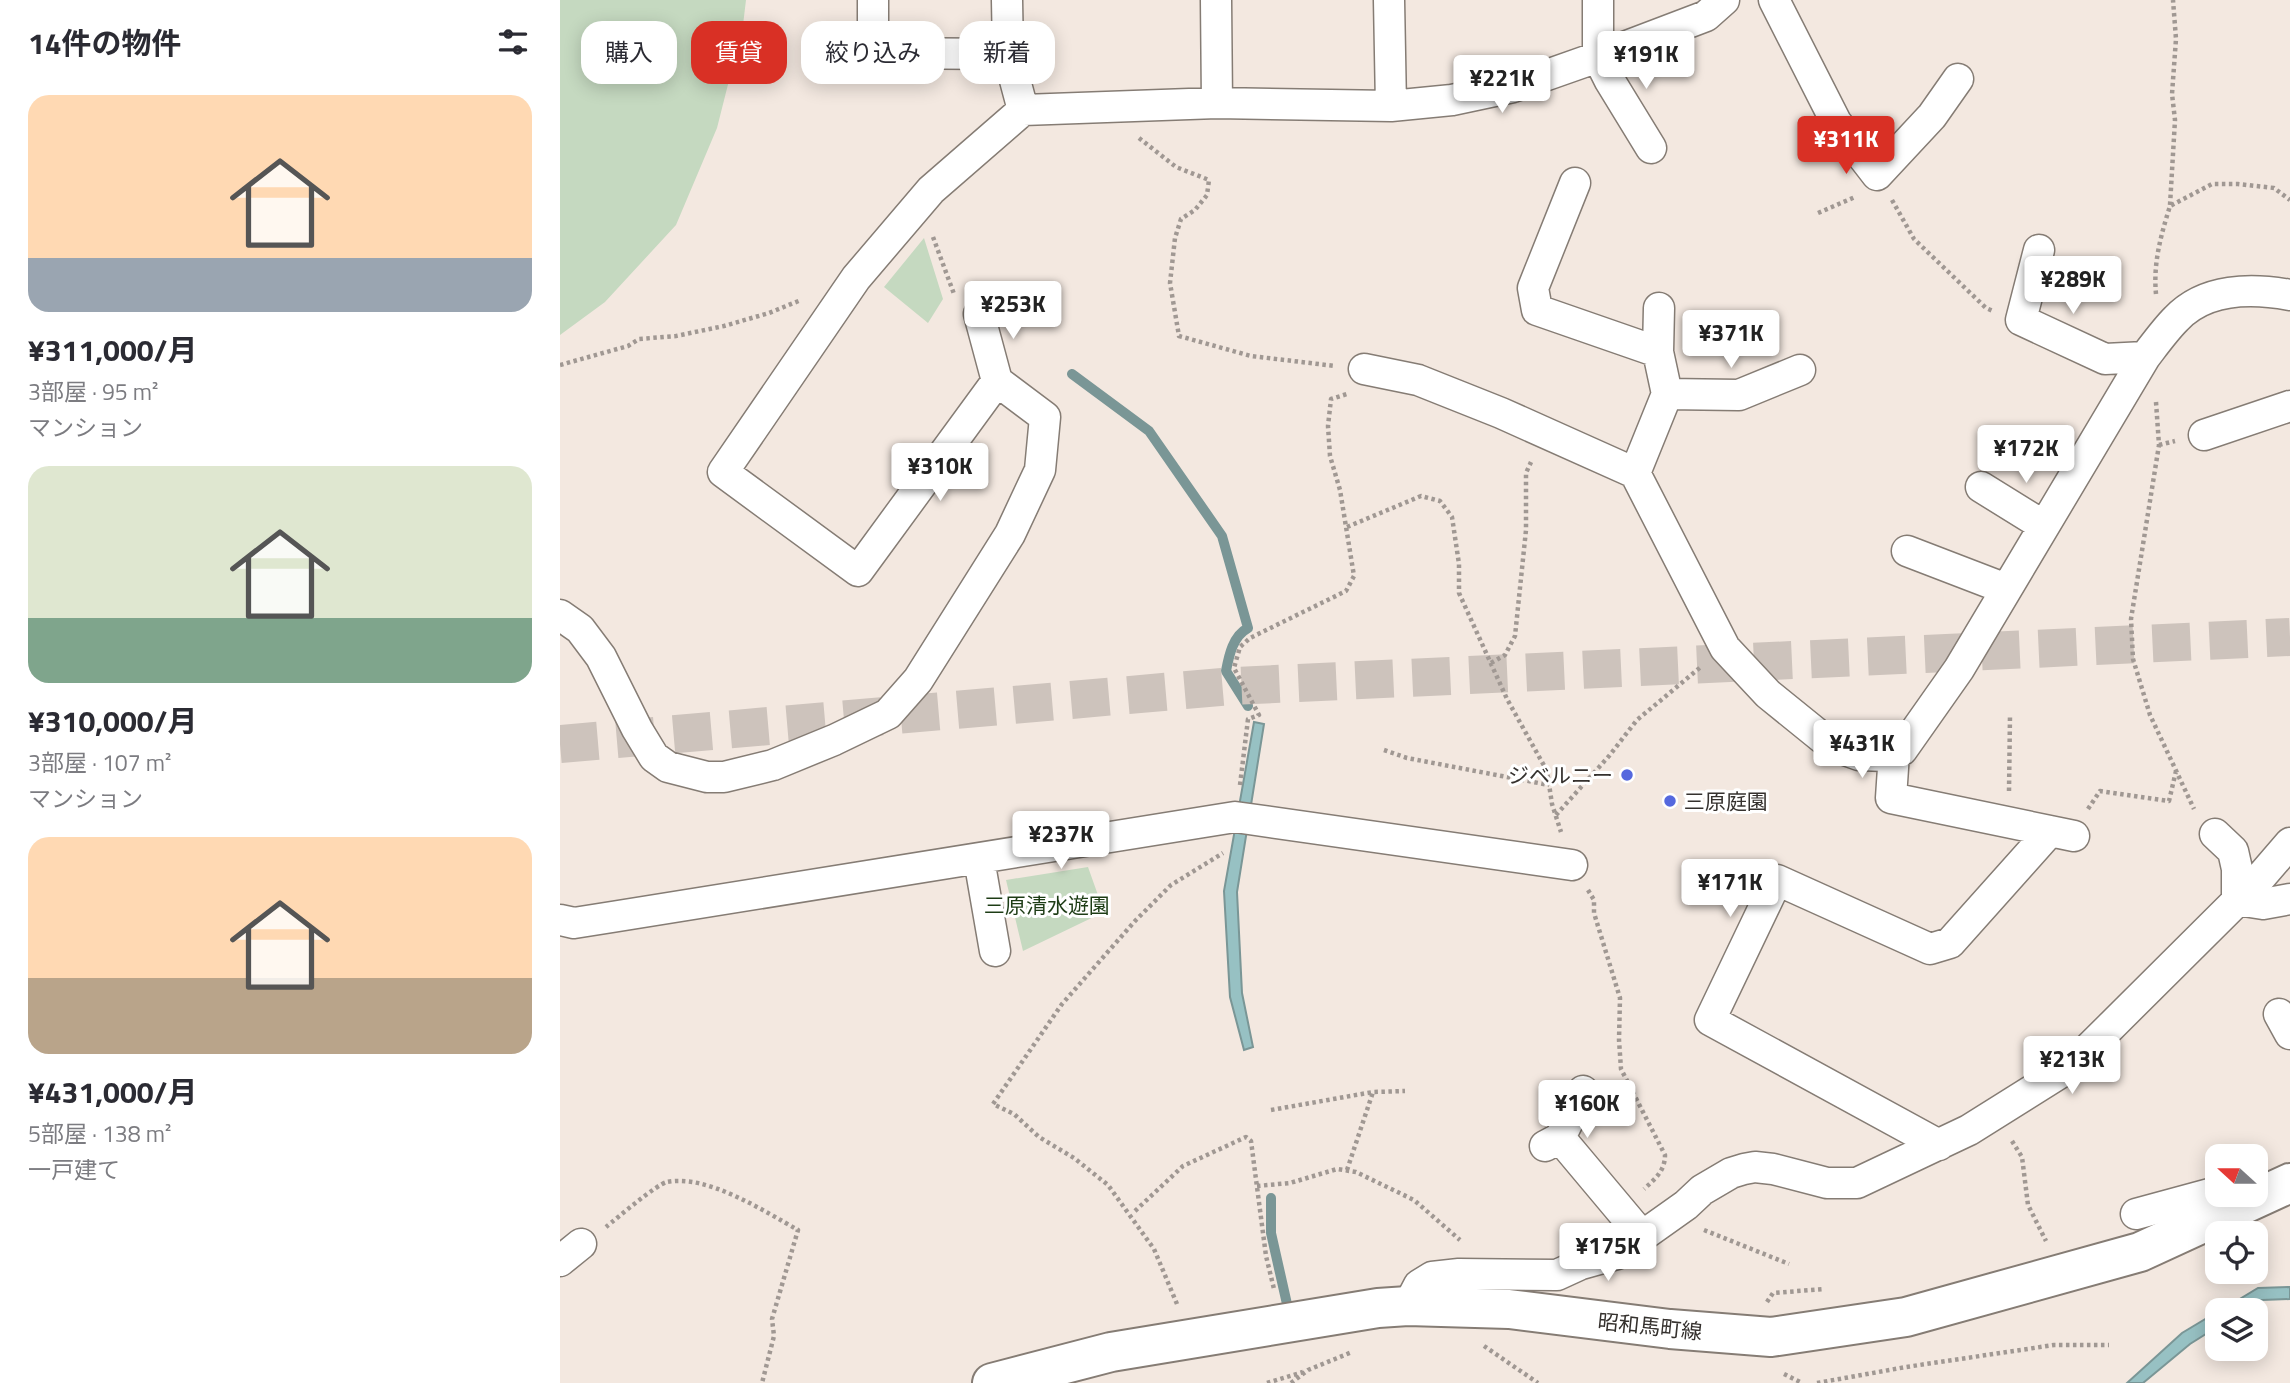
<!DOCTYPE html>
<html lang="ja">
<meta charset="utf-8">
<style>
:root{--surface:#fff;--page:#f2f2f3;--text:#2b2b33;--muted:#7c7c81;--accent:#d93025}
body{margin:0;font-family:"Titillium Web","Noto Sans JP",sans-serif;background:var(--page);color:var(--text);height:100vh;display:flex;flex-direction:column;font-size:26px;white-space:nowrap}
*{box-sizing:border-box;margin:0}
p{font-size:23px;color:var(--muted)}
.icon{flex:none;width:38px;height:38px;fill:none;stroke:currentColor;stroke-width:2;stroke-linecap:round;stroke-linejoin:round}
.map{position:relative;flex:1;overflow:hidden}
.side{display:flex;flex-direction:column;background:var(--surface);width:560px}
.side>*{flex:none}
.banner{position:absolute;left:21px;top:21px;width:665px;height:63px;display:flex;gap:14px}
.needle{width:46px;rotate:291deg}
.fabs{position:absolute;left:1645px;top:1144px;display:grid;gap:14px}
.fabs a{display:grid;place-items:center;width:63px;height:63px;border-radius:14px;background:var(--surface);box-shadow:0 4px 18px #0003;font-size:35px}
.price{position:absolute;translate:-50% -60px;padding:0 16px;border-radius:7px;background:#fff;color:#222;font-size:23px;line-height:46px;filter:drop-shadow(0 2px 4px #0008)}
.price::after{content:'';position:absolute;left:50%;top:42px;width:21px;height:16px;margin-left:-10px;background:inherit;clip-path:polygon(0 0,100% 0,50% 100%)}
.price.active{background:var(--accent);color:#fff}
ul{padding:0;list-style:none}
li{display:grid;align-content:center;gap:14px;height:371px;padding:0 28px}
li span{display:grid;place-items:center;height:217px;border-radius:21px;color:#555}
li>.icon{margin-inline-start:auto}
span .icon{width:126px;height:126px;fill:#fffc;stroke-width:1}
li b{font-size:30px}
h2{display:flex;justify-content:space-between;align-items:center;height:84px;padding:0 28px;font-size:30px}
.pill{padding:0 24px;border-radius:21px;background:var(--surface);box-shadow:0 4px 18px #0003;font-size:24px;line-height:63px}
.pill.active{background:var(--accent);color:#fff}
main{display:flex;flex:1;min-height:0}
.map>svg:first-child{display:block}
.green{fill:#c5d9c0}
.water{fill:#97c1c3;stroke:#7a9696;stroke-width:2}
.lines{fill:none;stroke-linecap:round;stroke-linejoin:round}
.stream{stroke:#7a9696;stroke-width:10}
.highway-tunnel{stroke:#cdc3bc;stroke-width:38;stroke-dasharray:38 19;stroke-linecap:butt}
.street-casing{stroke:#857c74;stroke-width:33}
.secondary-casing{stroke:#857c74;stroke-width:42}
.path{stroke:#a09893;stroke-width:4.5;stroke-dasharray:3.5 3.5;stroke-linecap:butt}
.street{stroke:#fff;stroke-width:30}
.secondary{stroke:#fff;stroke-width:38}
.poi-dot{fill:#5568de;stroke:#fff;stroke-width:2.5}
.labels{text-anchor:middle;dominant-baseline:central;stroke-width:6;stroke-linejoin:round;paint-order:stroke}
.poi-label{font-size:21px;fill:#35312e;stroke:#fff;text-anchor:end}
.park-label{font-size:21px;fill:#1d3c15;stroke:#fff}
.street-label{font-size:21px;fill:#35312e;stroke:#fff}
</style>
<main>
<section class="side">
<h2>14件の物件<svg class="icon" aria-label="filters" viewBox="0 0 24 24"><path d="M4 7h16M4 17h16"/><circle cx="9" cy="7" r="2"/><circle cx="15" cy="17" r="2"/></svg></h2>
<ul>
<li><span style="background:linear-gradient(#ffd9b3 75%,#9aa5b1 0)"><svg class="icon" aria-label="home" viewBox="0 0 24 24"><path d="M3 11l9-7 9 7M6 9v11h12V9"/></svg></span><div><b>¥311,000/月</b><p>3部屋 · 95 m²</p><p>マンション</p></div></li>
<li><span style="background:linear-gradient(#dfe7d0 70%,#7fa58c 0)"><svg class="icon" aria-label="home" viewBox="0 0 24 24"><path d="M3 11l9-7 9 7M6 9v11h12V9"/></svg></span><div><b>¥310,000/月</b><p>3部屋 · 107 m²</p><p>マンション</p></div></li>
<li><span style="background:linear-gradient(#ffd9b3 65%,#b9a48a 0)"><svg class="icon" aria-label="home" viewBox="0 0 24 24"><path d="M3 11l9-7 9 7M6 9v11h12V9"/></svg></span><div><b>¥431,000/月</b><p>5部屋 · 138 m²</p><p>一戸建て</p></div></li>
</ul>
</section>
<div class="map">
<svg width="1730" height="1383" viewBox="0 0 1730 1383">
<rect width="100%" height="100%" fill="#f3e8e0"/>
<path class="green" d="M 0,0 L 186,0 L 183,25 L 157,128 L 116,225 L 45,302 L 0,335 Z
M 364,238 L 383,299 L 368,323 L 324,287 Z
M 528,867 L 544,912 L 463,951 L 446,880 Z"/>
<path class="water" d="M 694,722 L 704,724 L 677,892 L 682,993 L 693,1047 L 684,1050 L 670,997 L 664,891 Z
M 1730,1287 L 1730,1299 L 1702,1300 L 1684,1311 L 1660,1311 L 1698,1288 Z
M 1657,1312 L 1657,1327 L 1630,1344 L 1583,1383 L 1567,1383 L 1622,1333 Z"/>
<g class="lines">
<path class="stream" d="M 512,374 L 589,431 L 662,536 L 688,628 C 673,636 669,655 666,671 L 688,706
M 711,1198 L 711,1233 L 727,1304"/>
<path class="highway-tunnel" d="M 0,744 L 673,686 L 1730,637"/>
<defs>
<path id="street" d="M 313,0 L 313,53 L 448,54
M 447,0 L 448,54 L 463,110
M 656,0 L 657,103
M 829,0 L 831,106
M 1038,0 L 1038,57 L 1050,81 L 1091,148
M 1214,0 L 1276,122 L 1317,175 L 1372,116 L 1398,79
M 1015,183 L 973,288 L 977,310 L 1098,352 L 1107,394 L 1075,473
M 1479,250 L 1461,320 L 1545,359 L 1585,357
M 419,314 L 437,381
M 1098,352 L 1099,308
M 804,369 L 858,380 L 941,413 L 1075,473 L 1165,648 L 1208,694 L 1271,745 L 1299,755 L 1327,756 L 1342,750 L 1399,669 L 1585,357 C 1595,344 1605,330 1616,319 C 1645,288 1692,288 1730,295
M 1107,394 L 1179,395 L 1240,370
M 1644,435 L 1730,406
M 1421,487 L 1484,526
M 1347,551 L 1446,589
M 0,615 L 20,629 L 41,657 L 77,729 L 94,757 L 108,767 L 147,777 L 164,777 L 213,765 L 274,740 L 328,714 L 358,680 L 450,534 L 480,470 L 485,417 L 437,381 L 298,571 L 163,472 L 296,278 L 371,190 L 463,110 L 657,103 L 831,106 L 892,100 L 953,87 L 1038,57 L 1146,16 L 1164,0
M 1334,753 L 1331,798 L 1514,836
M 1655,834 L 1673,851 L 1677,869 L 1677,900 L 1703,904 L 1730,899
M 419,859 L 435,951
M 0,920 L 14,923 L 52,917 L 675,817 L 1012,865
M 1719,1014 L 1730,1034
M 1000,1138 L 1083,1237
M 1379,1145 L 1150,1020 L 1217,880 L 1370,949 L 1390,943 L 1490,831
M 985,1146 L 1000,1138 L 1023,1091
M 1576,1214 L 1657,1192
M 0,1261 L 21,1244
M 848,1306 L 859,1285 L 872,1277 L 899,1274 L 997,1275 L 1021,1264 L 1057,1254 L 1126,1205 L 1142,1190 L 1171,1173 L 1184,1169 L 1195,1167 L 1213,1169 L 1267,1183 L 1297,1183 L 1409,1130 L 1511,1066 L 1699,879 L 1730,843"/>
<path id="secondary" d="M 432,1383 L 551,1352 L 818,1308 L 848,1306 L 949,1309 L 1110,1329 L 1211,1337 L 1346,1317 L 1580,1252 L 1730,1183"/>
</defs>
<use href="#street" class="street-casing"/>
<use href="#secondary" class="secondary-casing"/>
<path class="path" d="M 579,138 L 616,167 L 649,180 L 647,195 L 635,210 L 621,219 L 615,238 L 610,283 L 619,336 L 691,356 L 775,366
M 1332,200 L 1354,239 L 1426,308 L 1433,311
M 1610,205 L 1615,120 L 1612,94 L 1616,39 L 1613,0
M 1258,213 L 1295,197
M 373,237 L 394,294
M 1596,294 C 1593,263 1601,235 1610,206 L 1652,184 L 1678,184 L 1714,188 L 1730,200
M 0,365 L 68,346 L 79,339 L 116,336 L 164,326 L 209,313 L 241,300
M 1596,402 L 1599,445 L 1571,619 L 1573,659 L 1590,715 L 1634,809
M 1599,445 L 1615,441
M 787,527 L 861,496 L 880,501 L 892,517 L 899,564 L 899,593 L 947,699 L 987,771 L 992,804 L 1001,832
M 931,663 L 945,655 L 955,636 L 966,530 L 966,473 L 971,462
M 824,750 L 847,758 L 989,785
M 680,785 L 688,719 L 699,715 L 674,668 L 680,647 L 690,638 L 786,591 L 794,576 L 780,490 L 770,456 L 768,426 L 771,399 L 787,394
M 1449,791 L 1450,715
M 1528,809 L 1540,791 L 1609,801 L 1616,771
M 996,815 L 1049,756 L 1077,720 L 1142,666
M 1028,890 L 1034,900 L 1034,913 L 1060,998 L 1059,1040 L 1061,1069 L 1105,1155 C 1105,1171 1095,1179 1084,1189
M 711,1110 L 813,1092 L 845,1091
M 1452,1141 L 1462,1157 L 1468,1205 L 1486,1241
M 787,1170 L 813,1092
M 697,1186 L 730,1183 L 777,1169 L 796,1172 L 854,1200 L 900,1240
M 575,1211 L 623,1166 L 686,1137 L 691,1141 L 706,1256 L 714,1289
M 46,1227 C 57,1218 97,1184 107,1182 C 147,1174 204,1211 238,1230 L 212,1319 L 214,1336 L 202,1383
M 1144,1230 L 1229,1264
M 1207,1302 L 1213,1293 L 1264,1289
M 617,1304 L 594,1249 L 548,1185 L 514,1158 L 479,1137 L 454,1114 L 433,1104 L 502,1004 L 575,921 L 611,885 L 663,853
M 924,1346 L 978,1383
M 1224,1374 L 1242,1383
M 707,1383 L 743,1372
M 731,1383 L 748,1370 L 792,1352
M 1257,1383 L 1346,1367 L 1494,1345 L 1549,1345"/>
<use href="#street" class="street"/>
<use href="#secondary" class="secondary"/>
</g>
<g class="poi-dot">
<circle cx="1067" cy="775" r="7"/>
<circle cx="1110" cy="801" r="7"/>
</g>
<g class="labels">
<g class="poi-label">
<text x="1053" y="775">ジベルニー</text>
<text x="1124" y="801" text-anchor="start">三原庭園</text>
</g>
<g class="park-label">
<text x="487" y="905">三原清水遊園</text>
</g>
<g class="street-label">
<text transform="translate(1090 1326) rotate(6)">昭和馬町線</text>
</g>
</g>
</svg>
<div class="fabs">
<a><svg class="needle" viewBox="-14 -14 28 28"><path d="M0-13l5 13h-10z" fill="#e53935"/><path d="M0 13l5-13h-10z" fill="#7c7c81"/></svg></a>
<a><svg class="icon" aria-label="locate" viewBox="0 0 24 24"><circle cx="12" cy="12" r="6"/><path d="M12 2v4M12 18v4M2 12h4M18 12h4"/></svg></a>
<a><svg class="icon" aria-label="layers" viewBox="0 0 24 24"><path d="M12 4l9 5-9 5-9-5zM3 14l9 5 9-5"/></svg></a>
</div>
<b class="price" style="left:1086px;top:91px">¥191K</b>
<b class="price" style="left:942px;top:115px">¥221K</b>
<b class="price active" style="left:1286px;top:176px">¥311K</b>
<b class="price" style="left:1513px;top:316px">¥289K</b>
<b class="price" style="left:453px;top:341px">¥253K</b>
<b class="price" style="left:1171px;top:370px">¥371K</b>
<b class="price" style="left:1466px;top:485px">¥172K</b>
<b class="price" style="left:380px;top:503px">¥310K</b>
<b class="price" style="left:1302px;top:780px">¥431K</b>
<b class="price" style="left:501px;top:871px">¥237K</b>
<b class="price" style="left:1170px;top:919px">¥171K</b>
<b class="price" style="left:1512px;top:1096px">¥213K</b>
<b class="price" style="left:1027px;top:1140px">¥160K</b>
<b class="price" style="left:1048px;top:1283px">¥175K</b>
<div class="banner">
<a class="pill">購入</a>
<a class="pill active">賃貸</a>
<a class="pill">絞り込み</a>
<a class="pill">新着</a>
</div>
</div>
</main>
